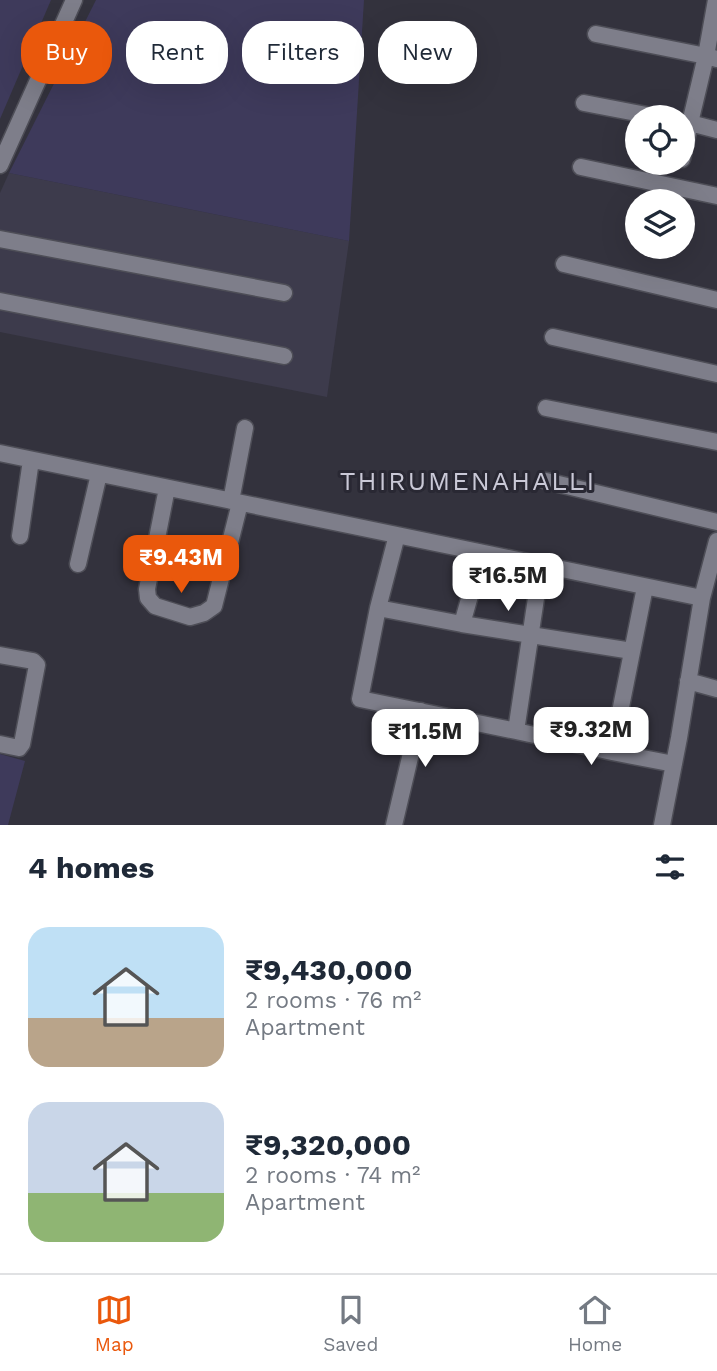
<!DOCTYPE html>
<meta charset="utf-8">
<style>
:root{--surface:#fff;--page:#f6f6f7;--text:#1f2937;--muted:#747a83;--line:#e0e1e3;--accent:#ea580c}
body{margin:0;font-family:"Work Sans",sans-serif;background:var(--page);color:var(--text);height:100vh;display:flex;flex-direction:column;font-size:26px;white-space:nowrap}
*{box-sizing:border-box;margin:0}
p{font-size:23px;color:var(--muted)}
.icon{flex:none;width:38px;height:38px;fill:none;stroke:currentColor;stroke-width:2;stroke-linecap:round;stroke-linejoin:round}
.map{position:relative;height:825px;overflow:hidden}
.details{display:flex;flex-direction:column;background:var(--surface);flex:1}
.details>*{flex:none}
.banner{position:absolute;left:21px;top:21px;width:676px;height:63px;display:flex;gap:14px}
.tools{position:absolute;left:625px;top:105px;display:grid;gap:14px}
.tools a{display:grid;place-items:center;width:70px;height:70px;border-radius:50%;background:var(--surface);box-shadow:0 7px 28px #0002;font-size:35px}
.price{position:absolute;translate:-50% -60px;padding:0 16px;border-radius:14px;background:#fff;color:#222;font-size:23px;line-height:46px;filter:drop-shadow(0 2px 4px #0008)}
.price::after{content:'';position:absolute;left:50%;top:42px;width:21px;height:16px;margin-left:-10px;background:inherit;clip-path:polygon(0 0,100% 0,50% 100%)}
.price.on{background:var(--accent);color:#fff}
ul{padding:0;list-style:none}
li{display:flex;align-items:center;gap:21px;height:175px;padding:0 28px}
li span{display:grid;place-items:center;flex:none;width:196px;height:140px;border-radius:21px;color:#555}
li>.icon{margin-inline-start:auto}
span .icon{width:84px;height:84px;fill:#fffc;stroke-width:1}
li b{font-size:30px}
h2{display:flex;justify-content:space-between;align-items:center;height:84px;padding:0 28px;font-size:30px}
.chip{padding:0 24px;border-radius:28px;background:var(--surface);box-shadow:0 7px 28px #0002;font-size:24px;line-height:63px}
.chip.on{background:var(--accent);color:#fff}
.tabs{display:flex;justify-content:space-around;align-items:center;height:98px;border-top:2px solid var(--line);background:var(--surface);font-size:19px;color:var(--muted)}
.tabs a{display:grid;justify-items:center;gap:4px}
.tabs .on{color:var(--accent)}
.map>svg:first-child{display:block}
.built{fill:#3d3b4c}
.green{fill:#3e3a5b}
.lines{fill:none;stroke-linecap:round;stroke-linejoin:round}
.minor-casing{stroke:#4e4e57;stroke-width:19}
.minor{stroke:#7e7e8a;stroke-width:16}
.labels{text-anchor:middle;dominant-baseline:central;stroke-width:6;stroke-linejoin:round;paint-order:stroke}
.quarter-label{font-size:26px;letter-spacing:2px;fill:#cac9d7;stroke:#292833}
</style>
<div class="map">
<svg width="717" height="825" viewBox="0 0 717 825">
<rect width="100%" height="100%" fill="#33323d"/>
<path class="built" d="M 9,173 L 349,241 L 327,397 L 0,332 L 0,193 Z"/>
<path class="green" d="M 0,0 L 51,0 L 0,119 Z
M 96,0 L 364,0 L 349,241 L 9,173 Z
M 0,754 L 25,761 L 8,825 L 0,825 Z"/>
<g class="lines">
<defs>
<path id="minor" d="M 596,34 L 706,56 L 716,0
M 717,59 L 706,56 L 690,123 L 717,130
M 584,103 L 657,117
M 682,122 L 690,123 L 682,159
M 0,165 L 74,0
M 581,167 L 717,196
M 0,239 L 284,293
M 564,264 L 717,300
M 0,301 L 284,356
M 553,337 L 717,374
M 546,408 L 717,442
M 0,453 L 702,598 L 679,738 L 662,825
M 546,481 L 717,522
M 167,488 L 147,589 L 148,598 L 155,606 L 190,617 L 204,613 L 214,606 L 240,503
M 231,501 L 245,428
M 397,535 L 378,608 L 360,699 L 516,731 L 541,565
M 20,536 L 31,460
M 78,564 L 99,474
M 702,598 L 717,541
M 378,608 L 462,624 L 632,651
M 462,624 L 482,553
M 0,655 L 33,661 L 37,665 L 22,744 L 19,748 L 0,744
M 688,681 L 717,689
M 516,731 L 612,752 L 674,764
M 612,752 L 645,587
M 394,825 L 421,711"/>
</defs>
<use href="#minor" class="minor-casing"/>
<use href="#minor" class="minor"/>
</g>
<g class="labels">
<g class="quarter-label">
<text x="468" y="481">THIRUMENAHALLI</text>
</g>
</g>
</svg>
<div class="tools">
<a><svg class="icon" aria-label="locate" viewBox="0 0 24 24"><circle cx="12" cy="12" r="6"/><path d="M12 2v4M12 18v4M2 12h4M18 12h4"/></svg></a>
<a><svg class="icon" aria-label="layers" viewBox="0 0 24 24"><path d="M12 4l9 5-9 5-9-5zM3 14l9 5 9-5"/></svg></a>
</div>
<b class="price on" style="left:181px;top:595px">₹9.43M</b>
<b class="price" style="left:508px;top:613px">₹16.5M</b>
<b class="price" style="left:591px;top:767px">₹9.32M</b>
<b class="price" style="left:425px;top:769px">₹11.5M</b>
<div class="banner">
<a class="chip on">Buy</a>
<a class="chip">Rent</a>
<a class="chip">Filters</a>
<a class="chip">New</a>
</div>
</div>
<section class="details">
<h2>4 homes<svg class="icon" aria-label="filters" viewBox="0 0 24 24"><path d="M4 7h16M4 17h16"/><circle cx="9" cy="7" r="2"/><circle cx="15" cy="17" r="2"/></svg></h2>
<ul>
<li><span style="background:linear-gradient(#bfe0f5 65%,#b9a48a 0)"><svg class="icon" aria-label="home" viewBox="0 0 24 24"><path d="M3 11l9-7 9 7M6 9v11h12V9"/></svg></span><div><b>₹9,430,000</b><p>2 rooms · 76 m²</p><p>Apartment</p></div></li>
<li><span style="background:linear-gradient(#c9d6e8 65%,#8fb573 0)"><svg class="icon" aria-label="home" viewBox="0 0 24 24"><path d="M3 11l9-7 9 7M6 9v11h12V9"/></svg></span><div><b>₹9,320,000</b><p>2 rooms · 74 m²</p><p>Apartment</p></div></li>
</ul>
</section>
<nav class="tabs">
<a class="on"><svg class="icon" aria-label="map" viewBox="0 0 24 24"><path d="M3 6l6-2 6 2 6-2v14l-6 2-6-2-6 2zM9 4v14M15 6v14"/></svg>Map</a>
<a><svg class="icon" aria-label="saved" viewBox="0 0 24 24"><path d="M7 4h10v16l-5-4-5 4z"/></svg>Saved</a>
<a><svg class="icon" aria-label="home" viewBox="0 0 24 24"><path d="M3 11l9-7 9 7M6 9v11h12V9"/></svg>Home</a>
</nav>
